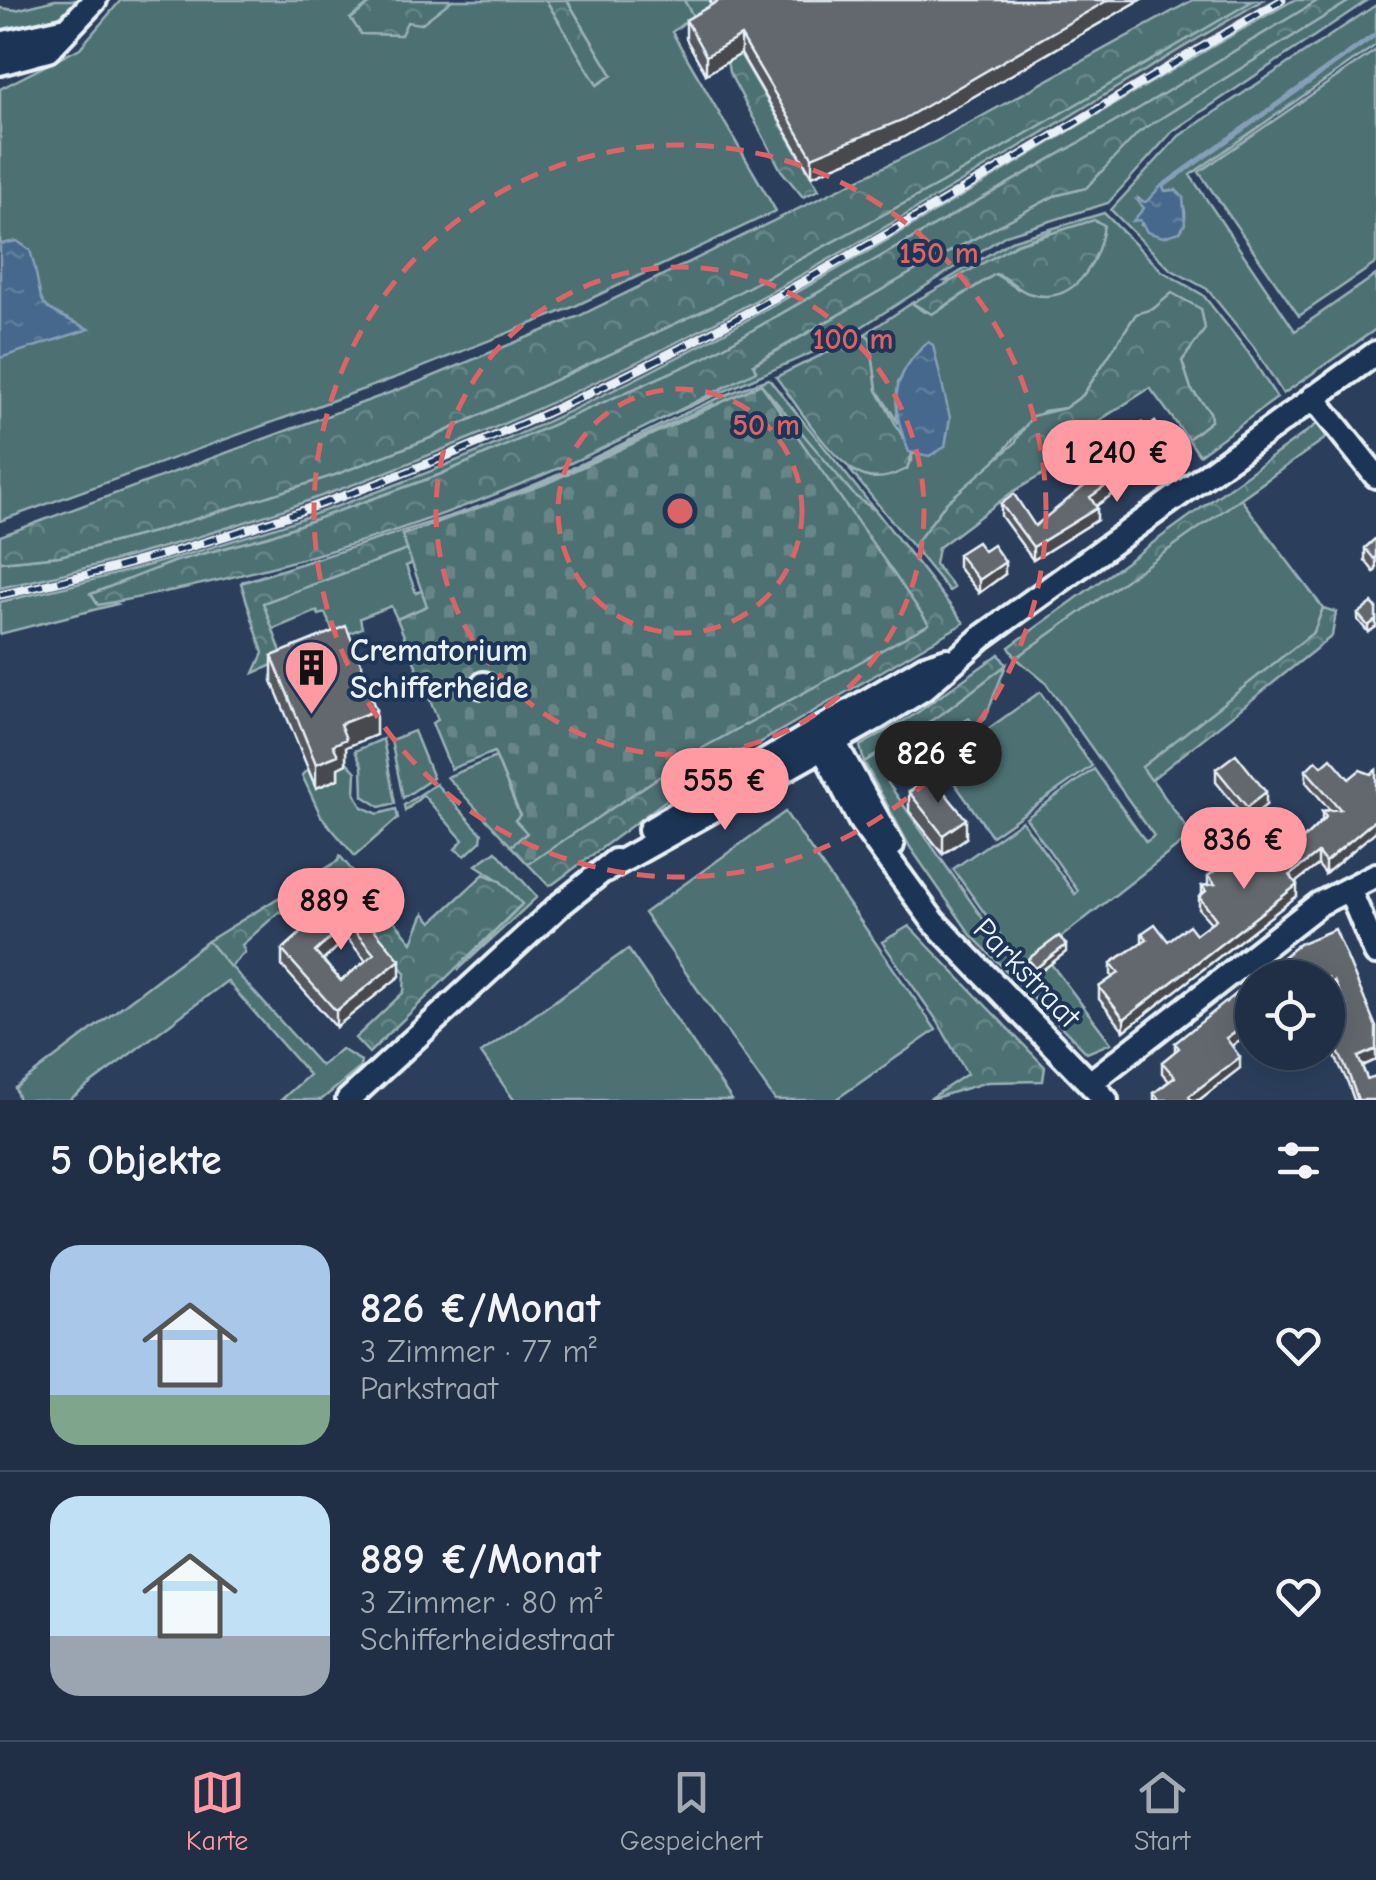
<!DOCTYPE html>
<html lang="de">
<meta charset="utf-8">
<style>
:root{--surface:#202f45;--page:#28374c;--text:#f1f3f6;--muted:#a2a9b3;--line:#3d4a5e;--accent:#ff9aa2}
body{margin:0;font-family:"Comic Neue",sans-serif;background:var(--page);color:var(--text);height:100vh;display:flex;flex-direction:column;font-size:38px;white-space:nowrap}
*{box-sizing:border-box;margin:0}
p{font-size:32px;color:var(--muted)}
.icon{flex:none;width:55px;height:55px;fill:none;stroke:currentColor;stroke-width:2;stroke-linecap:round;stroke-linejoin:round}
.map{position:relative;height:1100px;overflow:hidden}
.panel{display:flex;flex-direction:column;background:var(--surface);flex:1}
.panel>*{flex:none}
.controls{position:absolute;left:1235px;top:960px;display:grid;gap:20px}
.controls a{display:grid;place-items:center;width:110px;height:110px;border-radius:50%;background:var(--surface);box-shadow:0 10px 40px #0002,0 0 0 2px var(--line);font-size:50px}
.price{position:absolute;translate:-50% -85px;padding:0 22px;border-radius:35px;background:var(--accent);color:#111;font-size:32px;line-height:65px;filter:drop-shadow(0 2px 5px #0008)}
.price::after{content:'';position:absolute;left:50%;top:60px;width:30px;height:22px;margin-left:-15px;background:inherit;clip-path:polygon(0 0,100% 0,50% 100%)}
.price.on{background:#222;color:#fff}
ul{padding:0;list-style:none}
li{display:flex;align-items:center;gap:30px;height:250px;padding:0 50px}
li+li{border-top:2px solid var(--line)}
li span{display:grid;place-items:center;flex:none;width:280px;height:200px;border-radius:30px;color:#555}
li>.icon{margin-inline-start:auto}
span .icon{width:120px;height:120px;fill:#fffc;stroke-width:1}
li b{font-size:42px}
h2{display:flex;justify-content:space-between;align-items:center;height:120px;padding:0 50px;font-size:42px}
.menu{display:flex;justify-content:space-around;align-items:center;height:140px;border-top:2px solid var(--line);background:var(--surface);font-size:28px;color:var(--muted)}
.menu a{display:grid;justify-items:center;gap:5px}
.menu .on{color:var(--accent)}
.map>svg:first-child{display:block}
.built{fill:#3c4b61}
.green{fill:#4d7173;stroke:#9ab1b6;stroke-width:2.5;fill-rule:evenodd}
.forest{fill:url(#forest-crowns);stroke:#9ab1b6;stroke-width:2.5}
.cemetery{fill:url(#cemetery-stones);stroke:#9ab1b6;stroke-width:2.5}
.water{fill:url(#water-ripples);stroke:#869fb7;stroke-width:2.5}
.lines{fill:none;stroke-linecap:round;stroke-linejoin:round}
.stream{stroke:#869fb7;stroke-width:5}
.minor-casing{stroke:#e8f1f8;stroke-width:30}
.minor{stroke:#1d3557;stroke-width:22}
.rail-casing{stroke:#e8f1f8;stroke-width:9}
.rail{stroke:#1d3557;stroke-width:5;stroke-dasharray:15;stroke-linecap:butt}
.wall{fill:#56595f;stroke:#e8f1f8;stroke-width:2.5;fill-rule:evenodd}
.shaded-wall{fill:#46484d;stroke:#e8f1f8;stroke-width:2.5}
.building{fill:#64676e;stroke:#e8f1f8;stroke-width:2.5;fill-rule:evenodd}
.ring{fill:none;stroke:#db6466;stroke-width:5;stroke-dasharray:18 12}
.labels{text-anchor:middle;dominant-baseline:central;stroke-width:8;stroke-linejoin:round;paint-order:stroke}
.poi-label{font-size:32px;font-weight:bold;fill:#e8f1f8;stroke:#1d3557;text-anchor:start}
.street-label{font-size:32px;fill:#e8f1f8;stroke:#1d3557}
.centre{fill:#db6466;stroke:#1d3557;stroke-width:5}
.ring-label{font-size:30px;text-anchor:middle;font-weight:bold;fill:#db6466;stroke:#1d3557;stroke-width:8;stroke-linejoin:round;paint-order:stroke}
</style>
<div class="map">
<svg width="1376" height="1100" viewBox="0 0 1376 1100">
<defs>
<pattern id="forest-crowns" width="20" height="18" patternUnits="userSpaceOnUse" patternTransform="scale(2.5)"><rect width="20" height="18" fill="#4d7173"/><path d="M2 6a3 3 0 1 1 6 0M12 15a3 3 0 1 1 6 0" fill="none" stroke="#678688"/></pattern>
<pattern id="cemetery-stones" width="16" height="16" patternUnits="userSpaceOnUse" patternTransform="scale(2.5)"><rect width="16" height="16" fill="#4d7173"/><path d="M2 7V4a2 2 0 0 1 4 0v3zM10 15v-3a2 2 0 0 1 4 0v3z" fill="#678688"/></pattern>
<pattern id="water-ripples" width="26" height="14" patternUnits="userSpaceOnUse" patternTransform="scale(2.5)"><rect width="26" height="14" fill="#45688c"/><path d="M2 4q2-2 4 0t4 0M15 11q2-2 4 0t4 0" fill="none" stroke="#607e9d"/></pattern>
</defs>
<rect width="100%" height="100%" fill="#2b3f5c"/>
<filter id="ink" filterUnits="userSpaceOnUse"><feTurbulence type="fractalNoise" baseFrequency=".01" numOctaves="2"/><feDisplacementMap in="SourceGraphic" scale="20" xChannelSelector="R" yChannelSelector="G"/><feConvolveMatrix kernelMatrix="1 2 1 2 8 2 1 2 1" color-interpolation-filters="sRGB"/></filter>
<g filter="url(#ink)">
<path class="built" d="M 1263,0 L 1294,0 L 962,198 L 651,372 L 545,422 L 322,510 L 122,573 L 0,602 L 0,588 L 106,562 L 297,503 L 406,463 L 602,378 L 832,257 Z"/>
<path class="green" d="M 55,0 L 79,0 L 50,24 L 0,39 L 0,8 L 16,10 Z
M 121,0 L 374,0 L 351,18 L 421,23 L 452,0 L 546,0 L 597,85 L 612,75 L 567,0 L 684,0 L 693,16 L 672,32 L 776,211 L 573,307 L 400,376 L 0,521 L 0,89 L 80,48 Z
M 1254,0 L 1263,0 C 1070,113 881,237 681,340 C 467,449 235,538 0,588 L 0,562 L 59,556 L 157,531 L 433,437 L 713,306 L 940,184 Z
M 1294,0 L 1319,0 L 1138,109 L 704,358 L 439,475 L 269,536 L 173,562 L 91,594 L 117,604 L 0,634 L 0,602 C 224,553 449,476 653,370 C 873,257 1079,120 1294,0 Z
M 1351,0 L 1368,0 L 1173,131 L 1108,203 L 1006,235 L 841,340 L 661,419 L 755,371 L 753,365 L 921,267 L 1054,196 L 1086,188 L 1138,132 Z
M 1376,5 L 1376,45 L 1190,175 L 1295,331 L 1376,275 L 1376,329 L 1283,394 L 1254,347 L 1207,289 L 1170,269 L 1111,210 L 1179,136 ZM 1176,190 C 1185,202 1189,220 1180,232 L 1141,225 L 1144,208 L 1139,199 L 1146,203 L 1165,191 Z
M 1376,50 L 1376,263 L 1299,316 L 1199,172 Z
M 1104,213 L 1162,271 L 1203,295 L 1248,352 L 1277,398 L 1199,455 L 1188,439 L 1211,421 L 1210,412 L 1191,389 L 1182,361 L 1205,329 L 1201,309 L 1153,309 L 1136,314 L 1083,395 L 1065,408 L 1044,411 L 1022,429 L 990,467 L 946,503 L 913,547 L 849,469 L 870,478 L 912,461 L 912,454 L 935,453 L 941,389 L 933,347 L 924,344 L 898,383 L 897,421 L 877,390 L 870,338 L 865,334 L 912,303 L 924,312 L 940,310 L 995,274 L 1018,289 L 1050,232 L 1017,244 L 954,281 L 945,281 L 1011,241 Z
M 769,379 L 876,511 L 713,404 L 531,489 L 345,553 L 241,582 C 341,553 442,524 539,483 C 616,451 689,405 769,379 Z
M 1240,498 L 1323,608 L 1314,632 L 1143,767 L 1192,835 L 1042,952 L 1111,1043 L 1087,1053 L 971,935 L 910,847 L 864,762 L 943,713 L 1006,665 L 985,719 L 975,726 L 969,718 L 952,730 L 957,739 L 888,783 L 1002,946 L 1006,943 L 953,869 L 1022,821 L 1075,894 L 1078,891 L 1026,818 L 1094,769 L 1146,842 L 1154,836 L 1045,682 L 1016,658 Z
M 518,509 L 577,546 L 397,619 L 391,606 L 360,618 L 362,628 L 336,639 L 325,613 L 319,615 L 317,611 L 271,630 L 262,603 ZM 453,546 L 465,572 L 416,593 L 406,566 Z
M 1040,692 L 1092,766 L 992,836 L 940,763 Z
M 414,731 L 433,778 L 403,798 L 391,740 Z
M 383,739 L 395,803 L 380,807 L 363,796 L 362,766 L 355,751 Z
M 496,757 L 527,833 L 511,846 L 447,777 Z
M 344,759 L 356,772 L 355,793 L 362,807 L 378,814 L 396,809 L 398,818 L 355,856 L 321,816 L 302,775 L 308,769 L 316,788 L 335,780 L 332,770 Z
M 436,784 L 482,834 L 481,841 L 465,856 L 455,849 L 463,840 L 423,795 L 405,811 L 404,805 Z
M 785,812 L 936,1030 L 835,1100 L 775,1100 L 644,913 Z
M 496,851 L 537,897 L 458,970 L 522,904 L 500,881 L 476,865 Z
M 208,941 L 321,1066 L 341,1049 L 361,1061 L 360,1068 L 321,1100 L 281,1100 L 309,1075 L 227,981 L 69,1100 L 19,1100 L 15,1088 Z
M 628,949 L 732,1100 L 514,1100 L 481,1053 Z"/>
<path class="forest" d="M 374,0 L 452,0 L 421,24 L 407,22 L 401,35 L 361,34 L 351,19 Z
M 546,0 L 567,0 L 612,75 L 597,85 Z
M 684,0 L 709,0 L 819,190 L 803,197 L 781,170 L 729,72 L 724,44 L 693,16 Z
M 1193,0 L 1254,0 L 940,184 L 713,306 L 433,437 L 335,475 L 157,531 L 59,556 L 0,562 L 0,536 L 419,382 L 579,316 L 937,141 Z
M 1319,0 L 1351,0 L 1139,132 L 1086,188 L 1054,196 L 921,267 L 753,364 L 756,371 C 693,403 629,437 564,466 C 417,530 256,577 98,605 L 91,594 L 173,562 L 269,536 L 439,475 L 704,358 L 1138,109 Z
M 1094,220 L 1104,225 C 1099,262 1074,308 1028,293 C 1015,289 1009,276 995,274 L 932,314 L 912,303 L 1017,244 Z
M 1172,293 L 1201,309 L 1205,329 L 1182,361 L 1191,389 L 1210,412 L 1211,421 L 1188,439 L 1150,388 L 1097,422 L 1108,436 L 1011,493 L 938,548 L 935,564 L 954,588 L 949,591 L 913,547 L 946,503 L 1014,444 L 1032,416 L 1065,408 L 1083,395 L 1136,314 L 1153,309 Z
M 865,334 L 870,338 L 877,390 L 912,454 L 907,469 C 895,475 881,480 868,477 C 836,470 796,403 776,377 Z
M 761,384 L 855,496 L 876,511 L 964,623 L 756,745 L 700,766 L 688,784 L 553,884 L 548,885 L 511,846 L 527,833 L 518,509 L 263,603 L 284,660 L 254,673 L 263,653 L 241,583 L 531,490 Z
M 1320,422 L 1330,435 L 1016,658 L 1009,647 Z
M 1323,608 L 1336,612 L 1332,636 L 1151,780 L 1142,767 L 1314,632 Z
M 999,654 L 1006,665 L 943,713 L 864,762 L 860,746 L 914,715 Z
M 340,856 L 412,942 L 424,913 L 432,922 L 484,874 L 500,881 L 522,904 L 369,1053 L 355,1038 L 404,992 L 405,973 L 337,890 L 292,919 L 280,911 L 242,945 L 245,952 L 230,967 L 208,941 L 338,861 Z
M 909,926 L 1045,1067 L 1043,1081 L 987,1082 L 928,1100 L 967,1074 L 938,1022 L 882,942 Z"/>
<path class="cemetery" d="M 761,384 L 929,624 L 701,749 L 528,864 L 511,846 L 527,833 L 515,820 L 520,815 L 494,752 L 451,769 L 432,723 L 438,720 L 397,619 L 427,606 L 402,535 L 545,484 Z"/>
<path class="water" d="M 1162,185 L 1165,191 L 1176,190 L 1183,197 L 1185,224 L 1180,232 L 1163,237 L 1147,232 L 1140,220 L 1133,221 L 1144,208 L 1137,200 L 1146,202 Z
M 17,241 L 30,250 C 48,309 26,301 89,329 L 0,358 L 0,244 Z
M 928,342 L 933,345 L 950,418 L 945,447 L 929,456 L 909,452 C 891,406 888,378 928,342 Z"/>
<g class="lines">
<path class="stream" d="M 1164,185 L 1376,34"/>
<defs>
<path id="minor" d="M 0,44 L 67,29
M 0,63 L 48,50 L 95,0
M 1313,397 L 1376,476
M 482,686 L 484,684
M 822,734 L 834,742 L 892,845
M 818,739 L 861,822 L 934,922 L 1106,1100
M 650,830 L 925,667 L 947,660
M 606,870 L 878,717 L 923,689 L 982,637 L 1376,353
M 1349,889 L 1376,953
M 1090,1083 L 1319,904 L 1376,875
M 348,1100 L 559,906 L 615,861"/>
</defs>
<use href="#minor" class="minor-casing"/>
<use href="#minor" class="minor"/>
<defs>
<path id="rail" d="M 0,595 C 240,544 476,455 694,341 C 894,236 1086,114 1282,0"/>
</defs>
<use href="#rail" class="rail-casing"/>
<use href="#rail" class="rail"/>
</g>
<path class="wall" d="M 710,0 L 1140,0 L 902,138 L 812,176 L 741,54 L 706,74 L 686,39 L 686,20 L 712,5 Z
M 1126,434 L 1169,453 L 1143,475 L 1131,457 L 1117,467 L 1104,447 L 1104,436 Z
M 1117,491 L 1096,506 L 1097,520 L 1033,560 L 1001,516 L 1001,504 L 1035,526 Z
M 1376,538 L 1376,570 L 1374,572 L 1365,560 L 1365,548 Z
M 984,551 L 1005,574 L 979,593 L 958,567 L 958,554 Z
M 1376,607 L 1376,627 L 1368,632 L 1358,620 L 1358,614 Z
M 272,656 L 369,693 L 376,735 L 346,747 L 346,764 L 338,768 L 338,779 L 316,788 L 272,681 Z
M 1322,766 L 1349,779 L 1371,774 L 1376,770 L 1376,831 L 1325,874 L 1318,865 L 1295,882 L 1297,896 L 1124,1031 L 1099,999 L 1099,987 L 1113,977 L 1111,975 L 1111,963 L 1142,942 L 1142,933 L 1168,941 L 1196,934 L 1211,923 L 1199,909 L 1199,897 L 1202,895 L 1202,886 L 1208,885 L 1208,876 L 1254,871 L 1296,846 L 1322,821 L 1322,811 L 1330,810 L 1306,782 L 1306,770 Z
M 1216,769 L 1266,805 L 1247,820 L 1216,782 Z
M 909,792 L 966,838 L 943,854 L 909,811 Z
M 344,894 L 400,976 L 336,1027 L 282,966 L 282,950 ZM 347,938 L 366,961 L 341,981 L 323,960 Z
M 1299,944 L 1376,1027 L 1376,1060 L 1362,1066 L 1376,1100 L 1354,1100 L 1348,1083 L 1328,1042 L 1328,1014 L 1342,1008 L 1334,992 L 1328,996 L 1328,978 L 1257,978 Z
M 1066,952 L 1036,975 L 1028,966 L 1028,959 Z
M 1175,1043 L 1232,1046 L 1240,1068 L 1199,1100 L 1154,1100 L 1154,1093 L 1169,1081 L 1162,1073 L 1162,1062 L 1175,1052 Z"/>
<path class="shaded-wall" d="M 1108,0 L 1140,0 L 902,138 L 812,176 L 812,157 Z
M 741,36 L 741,54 L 706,74 L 706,56 Z
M 1169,442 L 1169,453 L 1143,475 L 1143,463 Z
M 1131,446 L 1131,457 L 1117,467 L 1117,455 Z
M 1117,478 L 1117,491 L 1090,510 L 1090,497 Z
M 1097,508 L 1097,520 L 1033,560 L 1033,547 Z
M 1005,562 L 1005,574 L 979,593 L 979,580 Z
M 1376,620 L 1376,627 L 1368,632 L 1368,626 Z
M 376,710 L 376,735 L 346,747 L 346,764 L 338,768 L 338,779 L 316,788 L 316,764 L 333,745 L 340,724 Z
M 1266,792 L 1266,805 L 1247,820 L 1247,807 Z
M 966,819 L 966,838 L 943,854 L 943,835 Z
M 1376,819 L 1376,831 L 1325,874 L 1325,862 Z
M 1318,853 L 1318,865 L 1290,887 L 1290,875 Z
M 1297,885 L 1297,896 L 1124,1031 L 1124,1019 Z
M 347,922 L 347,938 L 315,968 L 315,952 Z
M 1066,945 L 1066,952 L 1036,975 L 1036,968 Z
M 400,960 L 400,976 L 336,1027 L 336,1011 Z
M 1334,981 L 1334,992 L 1328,996 L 1328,985 Z
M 1252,1020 L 1252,1031 L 1226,1050 L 1226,1038 Z
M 1376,1049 L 1376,1060 L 1358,1068 L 1358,1057 Z
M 1240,1057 L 1240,1068 L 1199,1100 L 1189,1100 L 1189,1096 Z"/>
<path class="building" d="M 720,0 L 1108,0 L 902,120 L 812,157 L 741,36 L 706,56 L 686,20 Z
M 1155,422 L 1169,442 L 1143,463 L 1131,446 L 1117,455 L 1104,436 L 1119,425 L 1126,434 L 1142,423 L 1146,428 Z
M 1109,466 L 1117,478 L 1090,497 L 1097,508 L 1033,547 L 1001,504 L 1014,494 L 1035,526 Z
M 1376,538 L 1376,557 L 1374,559 L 1365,548 Z
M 977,542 L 984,551 L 993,545 L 1005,562 L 979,580 L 958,554 Z
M 1372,603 L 1376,607 L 1376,620 L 1368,626 L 1358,614 Z
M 346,626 L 369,683 L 366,684 L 376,710 L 340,724 L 346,739 L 333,745 L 338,755 L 316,764 L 272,656 Z
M 1236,754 L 1266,792 L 1247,807 L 1216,769 Z
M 1331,758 L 1349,779 L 1360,770 L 1371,774 L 1376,770 L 1376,819 L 1325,862 L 1318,853 L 1290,875 L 1297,885 L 1124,1019 L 1099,987 L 1119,973 L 1111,963 L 1147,939 L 1142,933 L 1155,924 L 1168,941 L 1189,925 L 1196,934 L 1216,919 L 1199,897 L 1206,891 L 1202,886 L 1215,884 L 1208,876 L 1239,852 L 1254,871 L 1288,835 L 1296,846 L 1326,817 L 1322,811 L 1340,809 L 1306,770 L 1316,760 L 1322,766 Z
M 932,777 L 966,819 L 943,835 L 909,792 Z
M 344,894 L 400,960 L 336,1011 L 282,950 ZM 347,922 L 374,954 L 341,981 L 315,952 Z
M 1335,929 L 1376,1027 L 1376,1049 L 1358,1057 L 1367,1079 L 1376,1076 L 1376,1100 L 1358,1100 L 1348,1072 L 1328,1031 L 1328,1014 L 1346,1006 L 1334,981 L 1328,985 L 1328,978 L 1317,978 L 1312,970 L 1303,978 L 1257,978 L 1299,944 Z
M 1059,936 L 1066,945 L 1036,968 L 1028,959 Z
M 1252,981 L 1252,1020 L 1226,1038 L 1240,1057 L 1189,1096 L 1191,1100 L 1160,1100 L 1154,1093 L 1175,1077 L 1162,1062 L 1179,1048 L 1175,1043 Z"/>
</g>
<g class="ring">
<circle cx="680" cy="511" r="122"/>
<circle cx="680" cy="511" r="244"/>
<circle cx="680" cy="511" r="366"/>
</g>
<defs>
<symbol id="building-pin" viewBox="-11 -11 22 30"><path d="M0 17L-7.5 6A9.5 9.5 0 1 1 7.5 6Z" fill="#ff9aa2" stroke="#1d3557"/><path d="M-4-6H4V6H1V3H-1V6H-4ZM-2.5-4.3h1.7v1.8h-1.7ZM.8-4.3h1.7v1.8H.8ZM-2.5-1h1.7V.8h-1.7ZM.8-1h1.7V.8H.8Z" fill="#111"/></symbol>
</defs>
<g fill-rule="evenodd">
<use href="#building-pin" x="280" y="636" width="63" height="86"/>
</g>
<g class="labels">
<g class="poi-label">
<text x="350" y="650">Crematorium<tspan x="350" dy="37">Schifferheide</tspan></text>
</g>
<g class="street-label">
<text transform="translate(1027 973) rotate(46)">Parkstraat</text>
</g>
</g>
<circle cx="680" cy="511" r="15" class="centre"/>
<g class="ring-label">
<text x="939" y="263">150 m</text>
<text x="853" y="349">100 m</text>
<text x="766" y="435">50 m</text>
</g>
</svg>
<div class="controls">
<a><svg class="icon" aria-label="locate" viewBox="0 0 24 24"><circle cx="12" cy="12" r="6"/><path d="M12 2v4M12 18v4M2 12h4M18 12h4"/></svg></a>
</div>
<b class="price" style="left:1117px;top:505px">1 240 €</b>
<b class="price on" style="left:938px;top:806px">826 €</b>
<b class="price" style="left:725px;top:833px">555 €</b>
<b class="price" style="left:1244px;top:892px">836 €</b>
<b class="price" style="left:341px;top:953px">889 €</b>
</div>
<section class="panel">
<h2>5 Objekte<svg class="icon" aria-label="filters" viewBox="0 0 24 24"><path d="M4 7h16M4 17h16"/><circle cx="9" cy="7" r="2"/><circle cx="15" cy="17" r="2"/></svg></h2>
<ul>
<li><span style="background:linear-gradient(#a9c7e8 75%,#7fa58c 0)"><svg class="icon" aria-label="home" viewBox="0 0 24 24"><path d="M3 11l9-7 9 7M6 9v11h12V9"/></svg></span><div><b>826 €/Monat</b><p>3 Zimmer · 77 m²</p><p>Parkstraat</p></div><svg class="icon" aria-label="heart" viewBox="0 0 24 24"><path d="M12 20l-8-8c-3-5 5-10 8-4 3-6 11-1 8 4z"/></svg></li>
<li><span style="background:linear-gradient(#bfe0f5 70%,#9aa5b1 0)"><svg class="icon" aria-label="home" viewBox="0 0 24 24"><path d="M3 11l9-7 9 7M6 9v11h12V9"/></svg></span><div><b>889 €/Monat</b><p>3 Zimmer · 80 m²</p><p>Schifferheidestraat</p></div><svg class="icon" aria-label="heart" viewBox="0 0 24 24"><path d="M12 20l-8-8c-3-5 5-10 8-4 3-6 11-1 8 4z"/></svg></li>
</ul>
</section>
<nav class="menu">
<a class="on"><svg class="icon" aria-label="map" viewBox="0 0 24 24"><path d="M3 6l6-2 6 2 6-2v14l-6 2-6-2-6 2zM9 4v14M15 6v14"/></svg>Karte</a>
<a><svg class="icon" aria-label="saved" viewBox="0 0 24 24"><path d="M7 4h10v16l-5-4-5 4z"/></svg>Gespeichert</a>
<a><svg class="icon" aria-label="home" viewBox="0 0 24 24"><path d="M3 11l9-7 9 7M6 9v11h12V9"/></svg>Start</a>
</nav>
